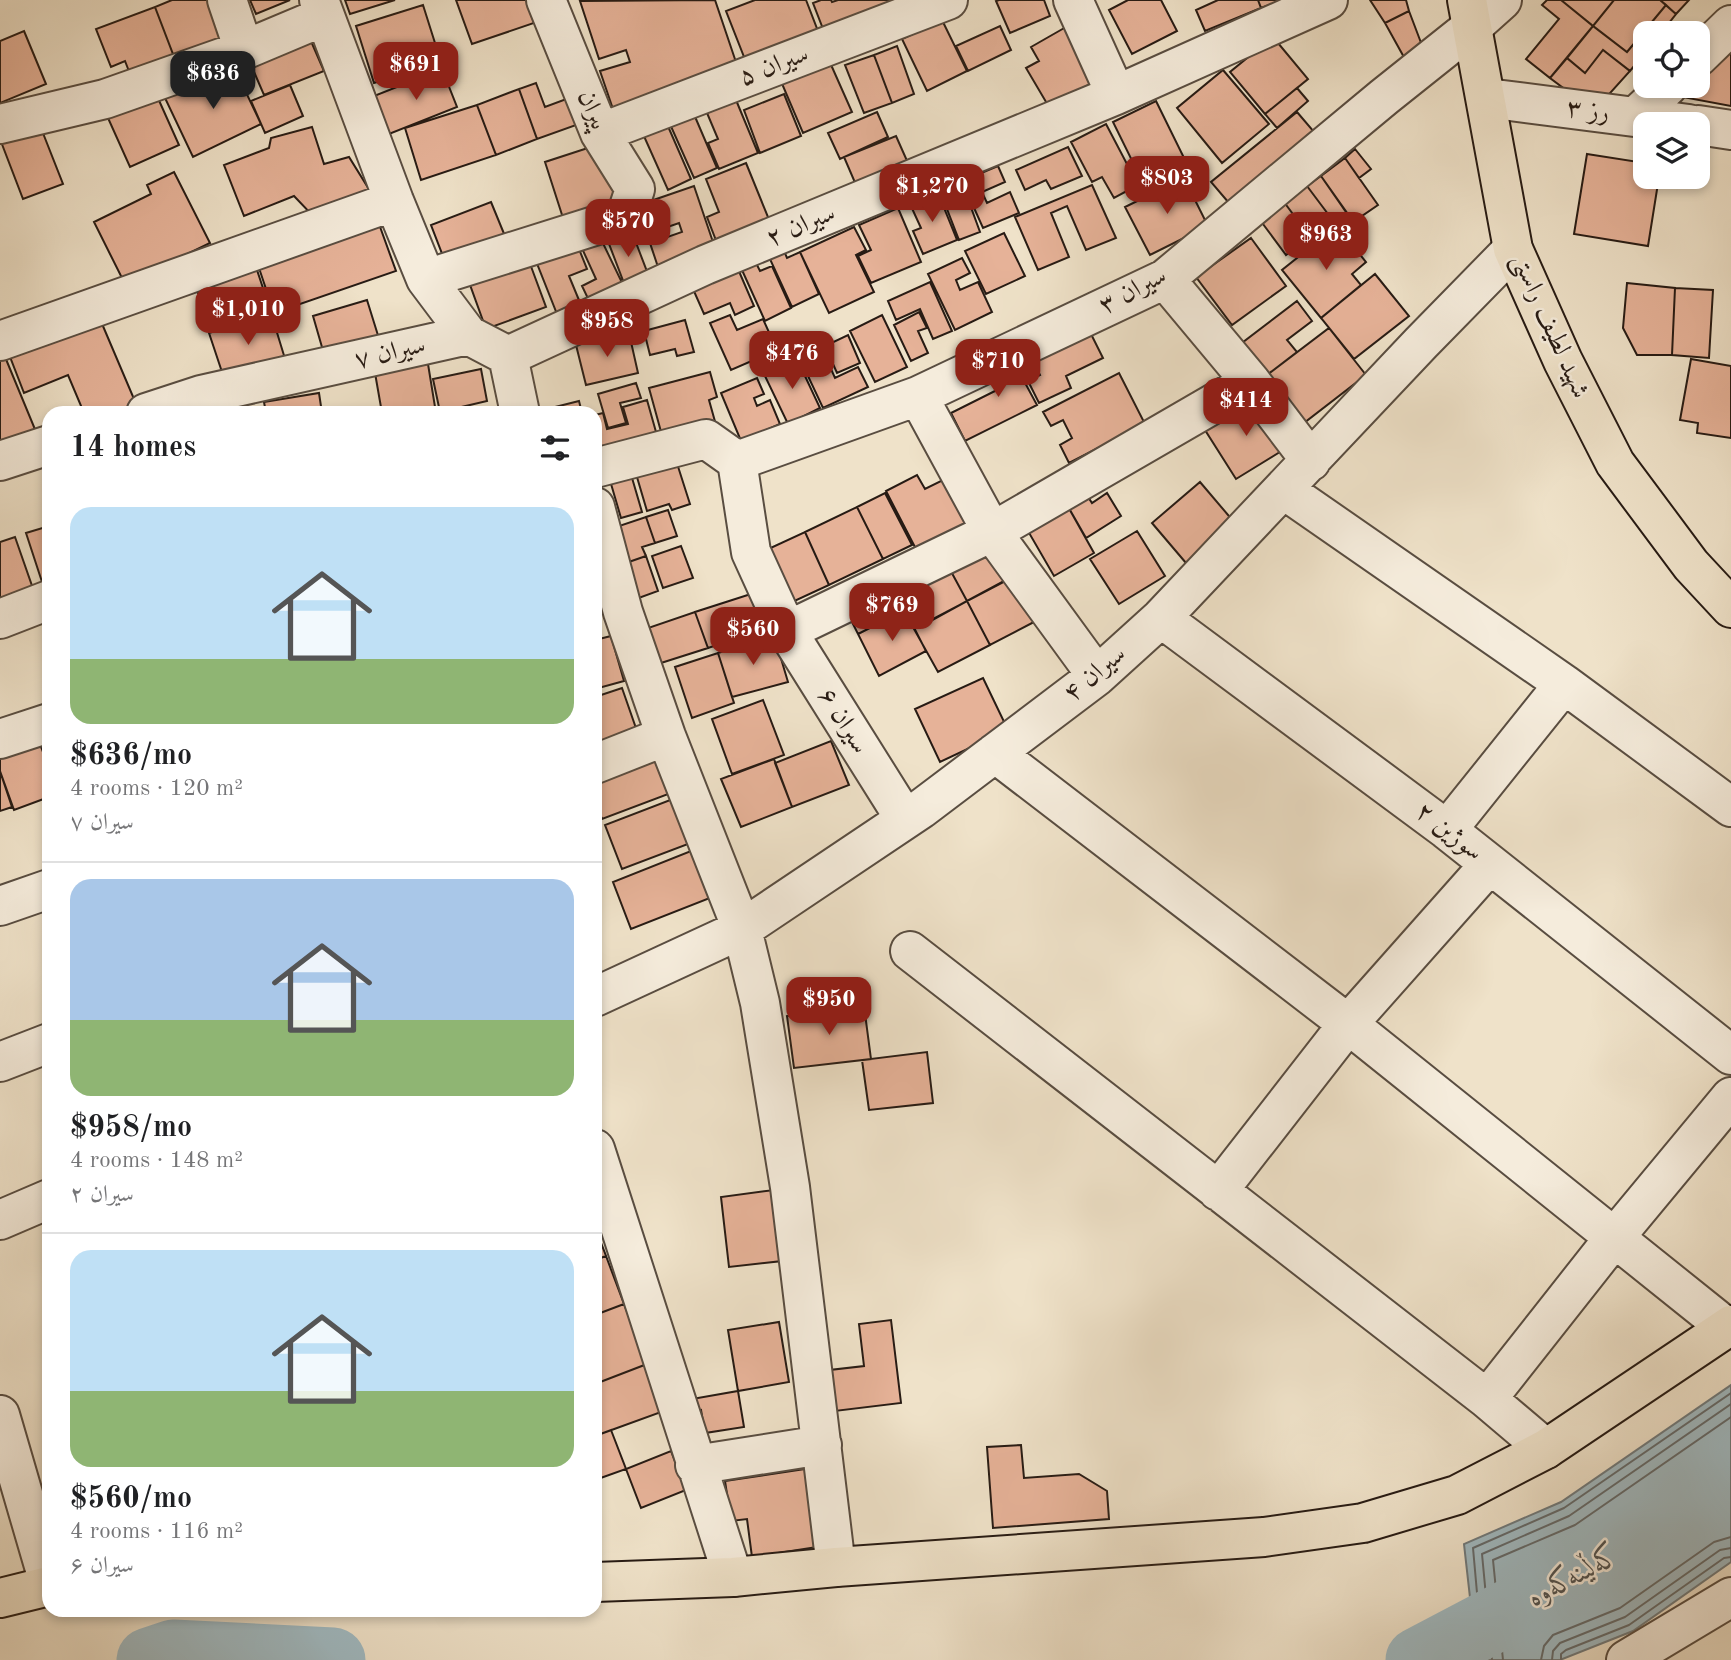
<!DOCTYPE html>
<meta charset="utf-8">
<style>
:root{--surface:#fff;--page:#f6f6f6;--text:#202124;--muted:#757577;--line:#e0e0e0;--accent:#8f2418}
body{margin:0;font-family:"Old Standard TT",Amiri,serif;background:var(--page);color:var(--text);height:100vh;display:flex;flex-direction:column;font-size:26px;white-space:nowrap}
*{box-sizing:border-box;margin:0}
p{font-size:23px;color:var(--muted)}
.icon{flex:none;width:38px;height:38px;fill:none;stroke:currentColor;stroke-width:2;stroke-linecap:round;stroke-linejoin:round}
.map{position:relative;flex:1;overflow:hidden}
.sheet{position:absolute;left:42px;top:406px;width:560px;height:1211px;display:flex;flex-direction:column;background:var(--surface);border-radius:21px;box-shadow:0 4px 10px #0003}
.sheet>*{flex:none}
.controls{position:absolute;left:1633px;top:21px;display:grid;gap:14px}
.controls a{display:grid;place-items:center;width:77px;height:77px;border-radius:14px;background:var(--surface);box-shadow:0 4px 10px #0003;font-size:35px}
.price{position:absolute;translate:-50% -60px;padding:0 16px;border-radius:14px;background:var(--accent);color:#fff;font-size:23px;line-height:46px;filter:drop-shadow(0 2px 4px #0008)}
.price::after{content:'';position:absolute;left:50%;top:42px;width:21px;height:16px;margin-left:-10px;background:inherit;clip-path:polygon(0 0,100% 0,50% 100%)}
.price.on{background:#222;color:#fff}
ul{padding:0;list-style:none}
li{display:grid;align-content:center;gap:14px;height:371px;padding:0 28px}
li+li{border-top:2px solid var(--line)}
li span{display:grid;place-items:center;height:217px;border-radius:21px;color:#555}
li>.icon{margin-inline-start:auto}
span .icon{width:126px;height:126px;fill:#fffc;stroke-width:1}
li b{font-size:30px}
h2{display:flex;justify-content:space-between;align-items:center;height:84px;padding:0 28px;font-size:30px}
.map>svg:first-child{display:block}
.water{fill:#a0bac2;stroke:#707a7c;stroke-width:2}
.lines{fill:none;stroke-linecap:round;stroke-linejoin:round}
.shore{stroke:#646a6b;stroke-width:2}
.river{stroke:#a0bac2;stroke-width:65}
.building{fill:#e6b298;stroke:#271b14;stroke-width:2}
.minor-casing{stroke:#594d41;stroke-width:42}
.major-casing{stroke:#271b14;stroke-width:42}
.minor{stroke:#f5ecdc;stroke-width:38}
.major{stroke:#efe2c9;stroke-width:38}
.labels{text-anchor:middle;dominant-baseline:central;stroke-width:5;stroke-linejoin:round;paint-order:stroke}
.street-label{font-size:26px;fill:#271b14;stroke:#f5ecdc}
.water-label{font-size:28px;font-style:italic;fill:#515351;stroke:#f5ecdc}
</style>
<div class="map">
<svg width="1731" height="1660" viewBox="0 0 1731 1660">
<rect width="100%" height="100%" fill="#efe2c9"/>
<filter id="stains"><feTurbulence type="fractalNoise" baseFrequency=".00286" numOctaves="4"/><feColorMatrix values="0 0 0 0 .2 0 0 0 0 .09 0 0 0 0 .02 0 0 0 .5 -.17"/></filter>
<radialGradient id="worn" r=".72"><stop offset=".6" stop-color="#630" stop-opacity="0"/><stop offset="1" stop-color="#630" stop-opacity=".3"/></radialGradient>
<path class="water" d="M 1731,1385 L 1731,1562 L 1633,1631 L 1560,1660 L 1477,1660 L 1464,1544 L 1561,1502 Z"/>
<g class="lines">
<path class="shore" d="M 1483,1660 L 1473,1548 L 1564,1508 L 1731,1393
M 1492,1660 L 1482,1554 L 1569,1516 L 1731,1404
M 1503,1660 L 1493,1560 L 1575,1525 L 1731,1417
M 1541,1660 L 1544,1646 L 1553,1635 L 1620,1608 L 1714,1542 L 1731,1537
M 1552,1660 L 1553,1651 L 1560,1643 L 1625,1617 L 1720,1550 L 1731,1548
M 1561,1660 L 1561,1654 L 1566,1650 L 1629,1625 L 1724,1558 L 1731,1557"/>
<path class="river" d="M 149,1660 L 173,1652 L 333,1660
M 1418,1660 L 1551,1590"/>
</g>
<path class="building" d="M 172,0 L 215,0 L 230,41 L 176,62 L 155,7 Z
M 250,0 L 290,0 L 256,14 Z
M 345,0 L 395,0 L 350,14 Z
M 456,0 L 526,0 L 534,23 L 472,44 Z
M 715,0 L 740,74 L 615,115 L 600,71 L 630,62 L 626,50 L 599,59 L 580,1 Z
M 755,0 L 806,0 L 821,39 L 748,67 L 726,11 Z
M 821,0 L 831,0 L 832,2 L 838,0 L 911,0 L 825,34 L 813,3 Z
M 999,0 L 1044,0 L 1050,16 L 1010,33 L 996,1 Z
M 1128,0 L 1161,0 L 1177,31 L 1132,54 L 1109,10 Z
M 1218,0 L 1258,0 L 1261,8 L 1205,31 L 1196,10 Z
M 1258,0 L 1284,0 L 1261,8 Z
M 1370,0 L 1406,0 L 1409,11 L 1385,23 Z
M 1547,0 L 1561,0 L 1593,26 L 1550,78 L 1526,59 L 1559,19 L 1542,5 Z
M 1561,0 L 1614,0 L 1593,26 Z
M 1614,0 L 1660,0 L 1666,5 L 1627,52 L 1593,26 Z
M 1660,0 L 1689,0 L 1676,14 Z
M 423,5 L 441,62 L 374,83 L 356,26 Z
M 1666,5 L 1676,14 L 1661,33 L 1645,33 L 1645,53 L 1630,71 L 1603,50 L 1585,73 L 1567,58 L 1593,26 L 1627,52 Z
M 155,7 L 176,62 L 132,79 L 125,61 L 111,67 L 96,29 Z
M 1409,11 L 1423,48 L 1405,59 L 1385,23 Z
M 942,20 L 967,71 L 927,91 L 902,39 Z
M 1000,26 L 1011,50 L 968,71 L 956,46 Z
M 1066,27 L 1097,80 L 1049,107 L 1026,68 L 1039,61 L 1031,47 Z
M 24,31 L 46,84 L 0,103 L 0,41 Z
M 307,32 L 324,71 L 264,95 L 248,58 Z
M 1273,37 L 1308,79 L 1265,114 L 1230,72 Z
M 897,46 L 914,94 L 892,103 L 874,55 Z
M 1603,50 L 1630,71 L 1594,111 L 1550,78 L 1567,58 L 1585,73 Z
M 1723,52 L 1731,53 L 1731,106 L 1677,96 L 1688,86 L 1698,86 L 1698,77 Z
M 874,55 L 892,103 L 864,113 L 845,65 Z
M 828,58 L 852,112 L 803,133 L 780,79 Z
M 233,65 L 261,124 L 193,157 L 165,98 Z
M 442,69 L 457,107 L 389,134 L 374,96 Z
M 1223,70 L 1269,124 L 1222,163 L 1177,108 Z
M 536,83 L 545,107 L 569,98 L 579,124 L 537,139 L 519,89 Z
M 290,85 L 303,116 L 265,133 L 251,101 Z
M 1297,88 L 1308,101 L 1277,128 L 1265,114 Z
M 519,89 L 537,139 L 496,155 L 477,105 Z
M 784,94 L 801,136 L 760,153 L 744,110 Z
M 157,96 L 179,145 L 130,167 L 108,118 Z
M 736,100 L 758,153 L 719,169 L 708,143 L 718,139 L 707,113 Z
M 1156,101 L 1188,166 L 1145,187 L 1113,122 Z
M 477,105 L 496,155 L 421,180 L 405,128 Z
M 693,112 L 717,168 L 694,178 L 669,122 Z
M 877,112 L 888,137 L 840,159 L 828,133 Z
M 1297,112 L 1315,133 L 1229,203 L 1211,182 Z
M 39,123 L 63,184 L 23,199 L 0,139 Z
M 667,124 L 691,179 L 668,190 L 643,134 Z
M 1106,124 L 1138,185 L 1114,198 L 1102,177 L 1092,182 L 1071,142 Z
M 312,127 L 324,164 L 349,157 L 375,199 L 313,216 L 294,196 L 244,216 L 224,165 L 269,148 L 271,138 Z
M 896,136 L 908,163 L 856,185 L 844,157 Z
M 600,144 L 620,202 L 564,221 L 545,162 Z
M 1068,147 L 1082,176 L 1051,189 L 1046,180 L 1025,190 L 1016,170 Z
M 1355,149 L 1371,169 L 1359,178 L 1345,158 Z
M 1587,154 L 1645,163 L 1645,177 L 1659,177 L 1648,246 L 1574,234 Z
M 1345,158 L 1378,205 L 1353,222 L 1321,176 Z
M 746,163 L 770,222 L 717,243 L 707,217 L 719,212 L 706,179 Z
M 998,166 L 1005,182 L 982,192 L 987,203 L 1010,192 L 1019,213 L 983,228 L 962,181 Z
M 174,172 L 210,243 L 125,284 L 94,222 L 151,194 L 147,185 Z
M 1321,176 L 1350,217 L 1337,226 L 1307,186 Z
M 1184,178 L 1208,226 L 1150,255 L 1125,207 Z
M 962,183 L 980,232 L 959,240 L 940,191 Z
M 1092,185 L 1116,238 L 1086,250 L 1067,206 L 1051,213 L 1069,257 L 1038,270 L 1015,217 Z
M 694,186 L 715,248 L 658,267 L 650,243 L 682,232 L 679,223 L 659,230 L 653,212 L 642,216 L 639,205 Z
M 1307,186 L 1337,226 L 1325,235 L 1321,229 L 1310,237 L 1284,202 Z
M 938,193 L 957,240 L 923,254 L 913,231 L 921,228 L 910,204 Z
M 491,202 L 507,241 L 446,264 L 431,225 Z
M 1284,202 L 1310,237 L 1286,255 L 1260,220 Z
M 898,208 L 921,262 L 871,283 L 858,256 L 871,250 L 859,225 Z
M 379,224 L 396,271 L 274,313 L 258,265 Z
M 1337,226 L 1366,262 L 1352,274 L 1361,285 L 1321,318 L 1282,270 Z
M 630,227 L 651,282 L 627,291 L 606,236 Z
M 854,227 L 866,250 L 856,255 L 874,292 L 829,313 L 800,252 Z
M 1004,233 L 1025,276 L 986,294 L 965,251 Z
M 599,235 L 627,293 L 593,309 L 582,286 L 596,279 L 580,244 Z
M 1251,238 L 1286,286 L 1232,325 L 1196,277 Z
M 779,239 L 787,258 L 800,252 L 819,294 L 792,307 L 764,246 Z
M 577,244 L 587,269 L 569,276 L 581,305 L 557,314 L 536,261 Z
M 751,253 L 760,271 L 772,266 L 791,308 L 765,321 L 737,259 Z
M 962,258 L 970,273 L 956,280 L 960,290 L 978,282 L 992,312 L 955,330 L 928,274 Z
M 254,261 L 270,309 L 209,328 L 194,280 Z
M 529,261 L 546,307 L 486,329 L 469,282 Z
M 738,269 L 754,306 L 735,315 L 730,303 L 704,314 L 693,289 Z
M 1375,274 L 1409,316 L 1354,359 L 1321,318 Z
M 930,282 L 952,331 L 933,339 L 920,309 L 896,320 L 888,301 Z
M 1627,283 L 1675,288 L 1672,355 L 1637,355 L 1623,328 Z
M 1675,288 L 1713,290 L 1709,358 L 1672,355 Z
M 367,300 L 381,345 L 326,361 L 313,316 Z
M 1297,301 L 1312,321 L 1287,340 L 1297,352 L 1263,378 L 1238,346 Z
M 97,312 L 137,406 L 121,413 L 84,413 L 68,375 L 24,393 L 7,349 Z
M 919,312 L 927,328 L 918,331 L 928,353 L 911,361 L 894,325 Z
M 271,313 L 286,362 L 225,381 L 209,333 Z
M 730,315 L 737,330 L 763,319 L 777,350 L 731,370 L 710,323 Z
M 882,315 L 907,367 L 875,382 L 850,331 Z
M 685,320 L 694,352 L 677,356 L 675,349 L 650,355 L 644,331 Z
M 1086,324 L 1103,358 L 1066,376 L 1071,388 L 1039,403 L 1028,381 L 1040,375 L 1029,352 Z
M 1329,328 L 1366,375 L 1300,426 L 1263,378 Z
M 629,333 L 638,373 L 586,385 L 576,345 Z
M 848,335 L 860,363 L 837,373 L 825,346 Z
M 822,349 L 835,378 L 858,367 L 868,387 L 823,408 L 800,359 Z
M 3,352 L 39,439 L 0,455 L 0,353 Z
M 1022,353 L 1034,376 L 1024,381 L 1037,405 L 965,441 L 951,413 L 997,390 L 987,370 Z
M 797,359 L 820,408 L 788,424 L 764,374 Z
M 1691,359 L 1731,366 L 1731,438 L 1697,433 L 1698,423 L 1680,420 Z
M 428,364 L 436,413 L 382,413 L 375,373 Z
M 481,369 L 487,401 L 440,412 L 433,379 Z
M 710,372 L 717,397 L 709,400 L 716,425 L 663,439 L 649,388 Z
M 1119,373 L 1145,424 L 1069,463 L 1060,445 L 1072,438 L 1063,420 L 1051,426 L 1043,412 Z
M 757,378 L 764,394 L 754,398 L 757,406 L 770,400 L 780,424 L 741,441 L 721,393 Z
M 636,383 L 641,398 L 620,403 L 626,423 L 608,428 L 598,394 Z
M 319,393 L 322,413 L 266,413 L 264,402 Z
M 1257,398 L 1288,447 L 1236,479 L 1205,430 Z
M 647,400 L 658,439 L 598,455 L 595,443 L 595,415 L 603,413 L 607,429 L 628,424 L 623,407 Z
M 579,401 L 582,413 L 535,413 L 535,412 Z
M 674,454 L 690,504 L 672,510 L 669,504 L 647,511 L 634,467 Z
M 630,471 L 642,512 L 621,518 L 609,477 Z
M 917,475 L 925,489 L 949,477 L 972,523 L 917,551 L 886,491 Z
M 1200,482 L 1234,522 L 1186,563 L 1152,523 Z
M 1081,486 L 1092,503 L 1107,493 L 1121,516 L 1086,538 L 1062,496 Z
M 885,493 L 912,545 L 883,559 L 857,507 Z
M 1062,496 L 1094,553 L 1054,576 L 1021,519 Z
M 857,507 L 883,559 L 829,585 L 805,532 Z
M 668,510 L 677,536 L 655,543 L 646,517 Z
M 646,517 L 655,543 L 642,547 L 646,556 L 623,564 L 610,529 Z
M 49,526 L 49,586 L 44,588 L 26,533 Z
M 1137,531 L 1165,576 L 1119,604 L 1090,559 Z
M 805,532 L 829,585 L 788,604 L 764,551 Z
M 15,537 L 38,603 L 0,616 L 0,542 Z
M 986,543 L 1006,580 L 967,601 L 947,564 Z
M 681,546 L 693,578 L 663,588 L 652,556 Z
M 646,556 L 658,591 L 636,599 L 623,564 Z
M 947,564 L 967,601 L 929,622 L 908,585 Z
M 1011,578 L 1034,622 L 990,645 L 967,601 Z
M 908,585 L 929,622 L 914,629 L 905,610 L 892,617 L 882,598 Z
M 757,592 L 769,628 L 708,648 L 695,612 Z
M 882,598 L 892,617 L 858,634 L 849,616 Z
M 967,601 L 990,645 L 938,672 L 914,629 Z
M 905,610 L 926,651 L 879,676 L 858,634 Z
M 695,612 L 708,648 L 661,663 L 648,628 Z
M 774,635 L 788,682 L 732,697 L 718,653 Z
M 611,636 L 624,681 L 595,689 L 595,640 Z
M 718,653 L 734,703 L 692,718 L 675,667 Z
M 983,678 L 1008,730 L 940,762 L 915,709 Z
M 622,688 L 638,734 L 595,750 L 595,697 Z
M 763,700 L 784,755 L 732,774 L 712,719 Z
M 49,740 L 49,768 L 40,744 Z
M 831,741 L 849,785 L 792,807 L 775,763 Z
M 40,744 L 49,768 L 49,797 L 14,810 L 0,771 L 0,757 Z
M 656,754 L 671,793 L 602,819 L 595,800 L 595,778 Z
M 774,759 L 792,807 L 741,827 L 721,779 Z
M 0,771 L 12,807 L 0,811 Z
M 678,797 L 696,841 L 622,869 L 605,825 Z
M 696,849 L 715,896 L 631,929 L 613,882 Z
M 864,1006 L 871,1059 L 794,1068 L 787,1016 Z
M 927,1052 L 933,1103 L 869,1110 L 862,1060 Z
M 774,1190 L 782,1261 L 729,1267 L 721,1197 Z
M 595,1227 L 606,1256 L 595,1260 Z
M 606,1256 L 624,1304 L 595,1315 L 595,1260 Z
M 624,1304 L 647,1364 L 595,1384 L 595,1315 Z
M 891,1320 L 901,1403 L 835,1411 L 830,1370 L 864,1366 L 859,1324 Z
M 779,1322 L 789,1382 L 738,1391 L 728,1330 Z
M 647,1364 L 664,1411 L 595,1436 L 595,1384 Z
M 738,1391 L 744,1427 L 705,1433 L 701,1410 L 694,1411 L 692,1399 Z
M 611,1430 L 626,1469 L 595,1480 L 595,1436 Z
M 1021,1445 L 1024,1478 L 1079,1474 L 1107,1491 L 1109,1519 L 993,1528 L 987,1447 Z
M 671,1451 L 686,1490 L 641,1508 L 626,1469 Z
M 805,1469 L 817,1547 L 752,1557 L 747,1519 L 731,1521 L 725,1481 Z"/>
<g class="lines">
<defs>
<path id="minor" d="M 227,0 L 244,50
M 319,0 L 394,201 L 426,279 L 468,335
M 1073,0 L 1116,95
M 1698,57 L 1731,25
M 1487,98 L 1689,124
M 1635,117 L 1668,86
M 0,124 L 105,99 L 244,50 L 325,16
M 1698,125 L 1731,130
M 600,133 L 948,0
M 426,279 L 626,216 L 635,189 L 600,133 L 546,0
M 1165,279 L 1251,382
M 0,341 L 394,201
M 508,356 L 705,265 L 1116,95 L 1328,0
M 508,356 L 520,413
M 918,396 L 992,532 L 1097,676
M 146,413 L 201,395 L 468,335 L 508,356
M 0,461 L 49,445
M 737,461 L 918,396 L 1165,279 L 1384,97 L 1473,26 L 1502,0
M 737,461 L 751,552 L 787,631 L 905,819
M 595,468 L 706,439 L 737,461
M 1283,489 L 1564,684 L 1731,807
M 595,507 L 623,612 L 666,736 L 742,929 L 760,1003 L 790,1187 L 836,1567
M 1161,618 L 1447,830 L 1731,1055
M 0,619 L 49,600
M 787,631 L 992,532 L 1251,382 L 1311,461
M 0,739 L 49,723
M 995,753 L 1348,1024 L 1726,1327
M 595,764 L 666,736
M 1447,830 L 1564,684
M 0,906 L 49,889
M 910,951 L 1487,1399 L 1546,1449
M 595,997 L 742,929 L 921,809 L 1097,676 L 1161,618 L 1421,343 L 1513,249
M 0,1062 L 49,1043
M 595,1149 L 733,1577
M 1218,1191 L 1348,1024 L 1490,864
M 0,1220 L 49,1199
M 1487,1399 L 1614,1238 L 1731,1097
M 0,1415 L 49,1583
M 695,1465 L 822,1445
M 1626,1660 L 1731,1597"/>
<path id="major" d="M 1467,0 L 1513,249 L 1563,361 L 1615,463 L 1691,565 L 1731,608
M 595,1582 L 733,1577 L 836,1567 L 1264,1537 L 1363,1523 L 1457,1495 L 1546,1449 L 1731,1325
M 0,1598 L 49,1586"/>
</defs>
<use href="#minor" class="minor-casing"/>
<use href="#major" class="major-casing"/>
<use href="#minor" class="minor"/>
<use href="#major" class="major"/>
</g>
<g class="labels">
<g class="street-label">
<text transform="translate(774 66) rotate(-21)">سیران ۵</text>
<text transform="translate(592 110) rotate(67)">پیران</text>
<text transform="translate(1588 111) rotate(7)">رز ۳</text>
<text transform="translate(801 226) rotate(-23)">سیران ۲</text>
<text transform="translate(1133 291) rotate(-28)">سیران ۳</text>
<text transform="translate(1550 326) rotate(66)">شهید لطیف راستی</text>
<text transform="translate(390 353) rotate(-13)">سیران ۷</text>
<text transform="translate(1095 674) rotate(-40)">سیران ۴</text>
<text transform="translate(843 721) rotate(58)">سیران ۶</text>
<text transform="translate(1449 832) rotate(38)">سوژین ۲</text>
</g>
<g class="water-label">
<text transform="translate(1575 1577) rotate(-28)">کەڵینەکەوە</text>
</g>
</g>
<rect width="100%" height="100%" filter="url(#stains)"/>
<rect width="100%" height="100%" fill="url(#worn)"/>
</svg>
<div class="controls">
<a><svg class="icon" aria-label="locate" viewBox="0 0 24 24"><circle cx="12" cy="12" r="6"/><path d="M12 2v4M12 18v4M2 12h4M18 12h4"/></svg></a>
<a><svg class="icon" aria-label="layers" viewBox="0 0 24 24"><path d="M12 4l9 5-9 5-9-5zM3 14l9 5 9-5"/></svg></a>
</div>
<b class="price" style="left:416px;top:102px">$691</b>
<b class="price on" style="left:213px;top:111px">$636</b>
<b class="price" style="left:1167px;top:216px">$803</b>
<b class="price" style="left:932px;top:224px">$1,270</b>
<b class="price" style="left:628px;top:259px">$570</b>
<b class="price" style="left:1326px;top:272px">$963</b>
<b class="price" style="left:248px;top:347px">$1,010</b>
<b class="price" style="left:607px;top:359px">$958</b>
<b class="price" style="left:792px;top:391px">$476</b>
<b class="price" style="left:998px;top:399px">$710</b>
<b class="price" style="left:1246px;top:438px">$414</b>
<b class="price" style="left:892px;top:643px">$769</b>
<b class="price" style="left:753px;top:667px">$560</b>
<b class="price" style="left:829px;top:1037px">$950</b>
<section class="sheet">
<h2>14 homes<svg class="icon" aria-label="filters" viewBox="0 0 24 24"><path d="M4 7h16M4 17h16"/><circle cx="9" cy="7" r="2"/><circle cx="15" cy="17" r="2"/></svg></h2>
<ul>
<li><span style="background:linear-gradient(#bfe0f5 70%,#8fb573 0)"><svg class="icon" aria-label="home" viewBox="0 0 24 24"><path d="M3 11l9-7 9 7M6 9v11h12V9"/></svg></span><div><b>$636/mo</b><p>4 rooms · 120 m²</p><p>سیران ۷</p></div></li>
<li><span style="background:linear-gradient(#a9c7e8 65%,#8fb573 0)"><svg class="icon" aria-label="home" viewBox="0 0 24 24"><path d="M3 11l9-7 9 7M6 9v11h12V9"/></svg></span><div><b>$958/mo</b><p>4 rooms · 148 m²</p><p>سیران ۲</p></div></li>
<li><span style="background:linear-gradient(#bfe0f5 65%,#8fb573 0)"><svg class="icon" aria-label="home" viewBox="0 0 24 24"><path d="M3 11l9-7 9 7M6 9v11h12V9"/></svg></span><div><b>$560/mo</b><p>4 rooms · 116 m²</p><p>سیران ۶</p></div></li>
</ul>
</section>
</div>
